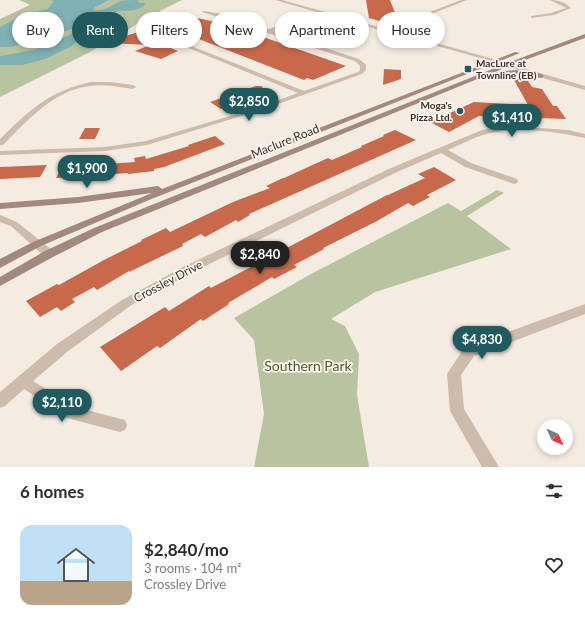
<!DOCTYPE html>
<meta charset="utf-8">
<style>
:root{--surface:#fff;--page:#f7f7f7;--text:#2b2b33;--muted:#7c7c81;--line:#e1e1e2;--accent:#1f5a5e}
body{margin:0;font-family:Lato,sans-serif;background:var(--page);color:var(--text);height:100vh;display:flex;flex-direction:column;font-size:15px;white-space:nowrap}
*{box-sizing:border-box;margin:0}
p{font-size:13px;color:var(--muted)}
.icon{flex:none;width:22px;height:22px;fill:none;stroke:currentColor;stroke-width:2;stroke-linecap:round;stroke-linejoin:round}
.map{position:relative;height:467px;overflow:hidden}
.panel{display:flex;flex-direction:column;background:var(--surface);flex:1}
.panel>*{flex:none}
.hud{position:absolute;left:12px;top:12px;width:561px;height:36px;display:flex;gap:8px}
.needle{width:26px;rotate:134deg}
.tools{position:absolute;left:537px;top:419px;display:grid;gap:8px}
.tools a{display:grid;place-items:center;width:36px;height:36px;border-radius:50%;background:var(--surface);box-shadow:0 2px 6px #0003;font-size:20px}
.price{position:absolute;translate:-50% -34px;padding:0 9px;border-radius:14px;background:var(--accent);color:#fff;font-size:13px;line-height:26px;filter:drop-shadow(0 1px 2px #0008)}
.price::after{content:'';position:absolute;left:50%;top:24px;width:12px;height:9px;margin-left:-6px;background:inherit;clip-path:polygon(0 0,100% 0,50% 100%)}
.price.active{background:#222;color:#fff}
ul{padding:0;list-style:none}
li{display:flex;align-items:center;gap:12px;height:100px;padding:0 20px}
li+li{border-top:1px solid var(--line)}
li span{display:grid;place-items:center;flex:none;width:112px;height:80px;border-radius:12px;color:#555}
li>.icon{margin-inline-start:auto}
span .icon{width:48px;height:48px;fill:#fffc;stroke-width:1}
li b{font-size:17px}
h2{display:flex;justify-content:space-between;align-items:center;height:48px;padding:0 20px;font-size:17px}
.tag{padding:0 14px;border-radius:18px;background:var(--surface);box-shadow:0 2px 6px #0003;font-size:14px;line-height:36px}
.tag.active{background:var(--accent);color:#fff}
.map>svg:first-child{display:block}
.green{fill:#b8c4a0}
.water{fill:#7fb0b2;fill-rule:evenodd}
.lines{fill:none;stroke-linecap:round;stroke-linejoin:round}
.stream{stroke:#7fb0b2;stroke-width:2}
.building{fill:#c8694b}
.minor{fill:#cdbbac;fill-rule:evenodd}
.tertiary{fill:#cdbbac;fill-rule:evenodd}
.secondary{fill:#a18a7d;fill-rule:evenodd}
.poi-dot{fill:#1f5a5e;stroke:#fbf5ee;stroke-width:1.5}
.labels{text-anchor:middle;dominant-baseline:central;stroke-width:3.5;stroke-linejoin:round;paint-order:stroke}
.far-poi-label{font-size:10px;font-weight:bold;fill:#3b302b;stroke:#fbf5ee;text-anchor:start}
.street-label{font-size:12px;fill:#3b302b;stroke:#fbf5ee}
.near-park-label{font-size:14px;fill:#4a5a2e;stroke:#fbf5ee}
</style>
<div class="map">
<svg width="585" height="467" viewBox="0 0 585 467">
<rect width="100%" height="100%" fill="#f4ebe1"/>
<path class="green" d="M 19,0 L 182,0 L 156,13 L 88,53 L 0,97 L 0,19 L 30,5 Z
M 497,190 L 504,193 L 467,216 L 511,249 L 375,292 L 331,319 L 345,326 L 359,354 L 357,395 L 369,467 L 254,467 L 264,414 L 254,340 L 234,318 L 311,274 L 448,203 L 461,211 Z"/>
<path class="water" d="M 51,0 L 109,0 L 95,7 L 93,10 C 104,12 112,5 121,1 C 126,0 133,0 138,0 L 139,3 L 146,3 C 140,13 123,10 113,11 L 109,15 L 109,21 L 115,24 L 94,32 L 94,34 L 85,35 L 70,47 L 45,59 L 22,65 L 0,65 L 0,56 L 34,50 L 79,31 L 78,29 L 72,29 L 11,47 L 0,47 L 0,27 L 23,15 L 48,9 L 54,1 ZM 94,15 L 100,15 L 103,18 C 96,25 88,29 78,27 L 78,24 Z"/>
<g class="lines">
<path class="stream" d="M 104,20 L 121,7"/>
</g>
<path class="building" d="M 366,0 L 390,0 L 397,18 L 383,22 L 369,18 Z
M 180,14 L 211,21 L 215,20 L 346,66 L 313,80 L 307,78 L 304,80 L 168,27 L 187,24 L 178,22 Z
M 167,27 L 163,37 L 156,38 L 156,42 L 178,51 L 161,59 L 135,51 L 150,45 L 107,43 L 106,42 L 148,29 Z
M 384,69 L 401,70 L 401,79 L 383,85 Z
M 513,78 L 526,78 L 532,87 L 542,89 L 553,106 L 557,106 L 566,119 L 479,116 L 449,132 L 430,122 L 474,102 L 528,105 Z
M 256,86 L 262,86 L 263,90 L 269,94 L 221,109 L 210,102 Z
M 85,128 L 100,128 L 95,139 L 79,139 Z
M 395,130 L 416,140 L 249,214 L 250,215 L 238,222 L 236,220 L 205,237 L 201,234 L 182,244 L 183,246 L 129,272 L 129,271 L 97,290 L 94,287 L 72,299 L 75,302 L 61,311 L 57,307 L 40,317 L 26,301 L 57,284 L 59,285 L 104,260 L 142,241 L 141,240 L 166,228 L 170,232 L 233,202 L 270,188 L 266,186 L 283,178 L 284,178 L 328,158 L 332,160 L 362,147 L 361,146 L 384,136 L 383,135 Z
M 215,136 L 225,144 L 164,167 L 154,169 L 154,171 L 128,174 L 128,173 L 56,178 L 62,166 L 108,161 L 107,164 L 135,162 L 134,158 L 145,156 L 146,159 L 189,146 L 188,145 Z
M 47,165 L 40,177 L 0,179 L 0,167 Z
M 434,167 L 456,180 L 427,195 L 430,197 L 413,206 L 408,203 L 377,221 L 323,248 L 324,249 L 294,265 L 297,267 L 274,279 L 272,277 L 228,303 L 229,304 L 203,321 L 201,319 L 160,348 L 157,346 L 121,371 L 100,347 L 165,307 L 169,311 L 209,286 L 211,288 L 387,195 L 388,195 L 425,178 L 418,174 Z"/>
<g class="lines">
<path class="minor" d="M 275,0 L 282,0 L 386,29 L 461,0 L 467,0 L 391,30 L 500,61 L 495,62 L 325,15 L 274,31 L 359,59 L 366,65 L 366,70 L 362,74 L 261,110 L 147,145 L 105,151 L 0,155 L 0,151 L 105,147 L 146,141 L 257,108 L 298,93 L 181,45 L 157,41 L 157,39 L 159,38 L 184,43 L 304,91 L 358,72 L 360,70 L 360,66 L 355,61 L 202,12 L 204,11 L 217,13 L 269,29 L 320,13 Z
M 550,0 C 558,0 565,2 571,8 L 554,15 L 531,18 L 531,16 L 551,13 L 566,8 Z
M 91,82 L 110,82 L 133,85 L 136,87 L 133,89 C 119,87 105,84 90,86 C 54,90 28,120 3,145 L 0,145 L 0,139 C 30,110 49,91 91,82 Z
M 511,126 L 568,130 L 585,134 L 585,138 C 554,131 518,126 487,134 C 474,137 460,145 448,150 L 471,163 L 517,179 L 518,181 L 517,183 L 514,184 L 465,167 L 441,153 L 397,172 L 191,273 L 130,306 L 67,352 L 33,381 L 75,407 L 125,420 L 127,425 L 125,430 L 120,432 L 67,418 L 24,389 L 5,406 L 0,408 L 0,392 L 57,344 L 122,300 L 183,267 L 391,168 L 482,130 Z
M 585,304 L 585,314 L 474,356 L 461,375 L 464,409 L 499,467 L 482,467 L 450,411 L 447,374 L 464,348 Z"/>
<path class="tertiary" d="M 495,60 L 585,86 L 585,90 L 539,77 L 495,62 Z
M 0,215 L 17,222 L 53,251 L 54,254 L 53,257 L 45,257 L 11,226 L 0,222 Z"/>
<path class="secondary" d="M 585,34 L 585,38 L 514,64 L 102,232 L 53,257 L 0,286 L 0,277 L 45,251 L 94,228 L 510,62 Z
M 515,52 L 520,53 L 149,200 L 41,246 L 0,268 L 0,259 L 33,242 L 152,193 L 78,203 L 0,209 L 0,203 L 78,197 L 158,186 L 162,189 Z
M 516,70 L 541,74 L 544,76 L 541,78 L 516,74 L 496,76 L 493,74 L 496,72 Z"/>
</g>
<g class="poi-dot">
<rect x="464" y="65" width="8" height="8" rx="2"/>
<circle cx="460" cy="111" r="4"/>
</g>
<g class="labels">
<g class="far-poi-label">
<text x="476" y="63">MacLure at<tspan x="476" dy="12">Townline (EB)</tspan></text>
<text x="452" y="105" text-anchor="end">Moga's<tspan x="452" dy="12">Pizza Ltd.</tspan></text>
</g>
<g class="street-label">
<text transform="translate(285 141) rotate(-22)">Maclure Road</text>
<text transform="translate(168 281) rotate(-28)">Crossley Drive</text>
</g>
<g class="near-park-label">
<text x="308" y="365">Southern Park</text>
</g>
</g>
</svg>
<div class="tools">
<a><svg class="needle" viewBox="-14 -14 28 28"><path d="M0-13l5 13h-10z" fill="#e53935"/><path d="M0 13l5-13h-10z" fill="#7c7c81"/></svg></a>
</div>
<b class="price" style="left:249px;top:122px">$2,850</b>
<b class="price" style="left:512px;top:138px">$1,410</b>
<b class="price" style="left:87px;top:189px">$1,900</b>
<b class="price active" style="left:260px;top:275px">$2,840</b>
<b class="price" style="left:482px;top:360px">$4,830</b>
<b class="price" style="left:62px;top:423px">$2,110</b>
<div class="hud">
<a class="tag">Buy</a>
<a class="tag active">Rent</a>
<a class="tag">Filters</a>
<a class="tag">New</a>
<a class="tag">Apartment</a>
<a class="tag">House</a>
</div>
</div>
<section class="panel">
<h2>6 homes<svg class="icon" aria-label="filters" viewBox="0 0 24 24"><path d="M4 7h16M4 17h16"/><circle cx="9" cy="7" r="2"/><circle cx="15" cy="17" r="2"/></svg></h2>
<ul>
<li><span style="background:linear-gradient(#bfe0f5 70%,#b9a48a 0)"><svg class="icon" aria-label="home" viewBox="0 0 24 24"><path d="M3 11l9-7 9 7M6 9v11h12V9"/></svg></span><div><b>$2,840/mo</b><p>3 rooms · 104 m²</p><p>Crossley Drive</p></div><svg class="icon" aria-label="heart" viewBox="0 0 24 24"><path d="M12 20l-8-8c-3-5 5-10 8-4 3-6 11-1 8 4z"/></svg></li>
</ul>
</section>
